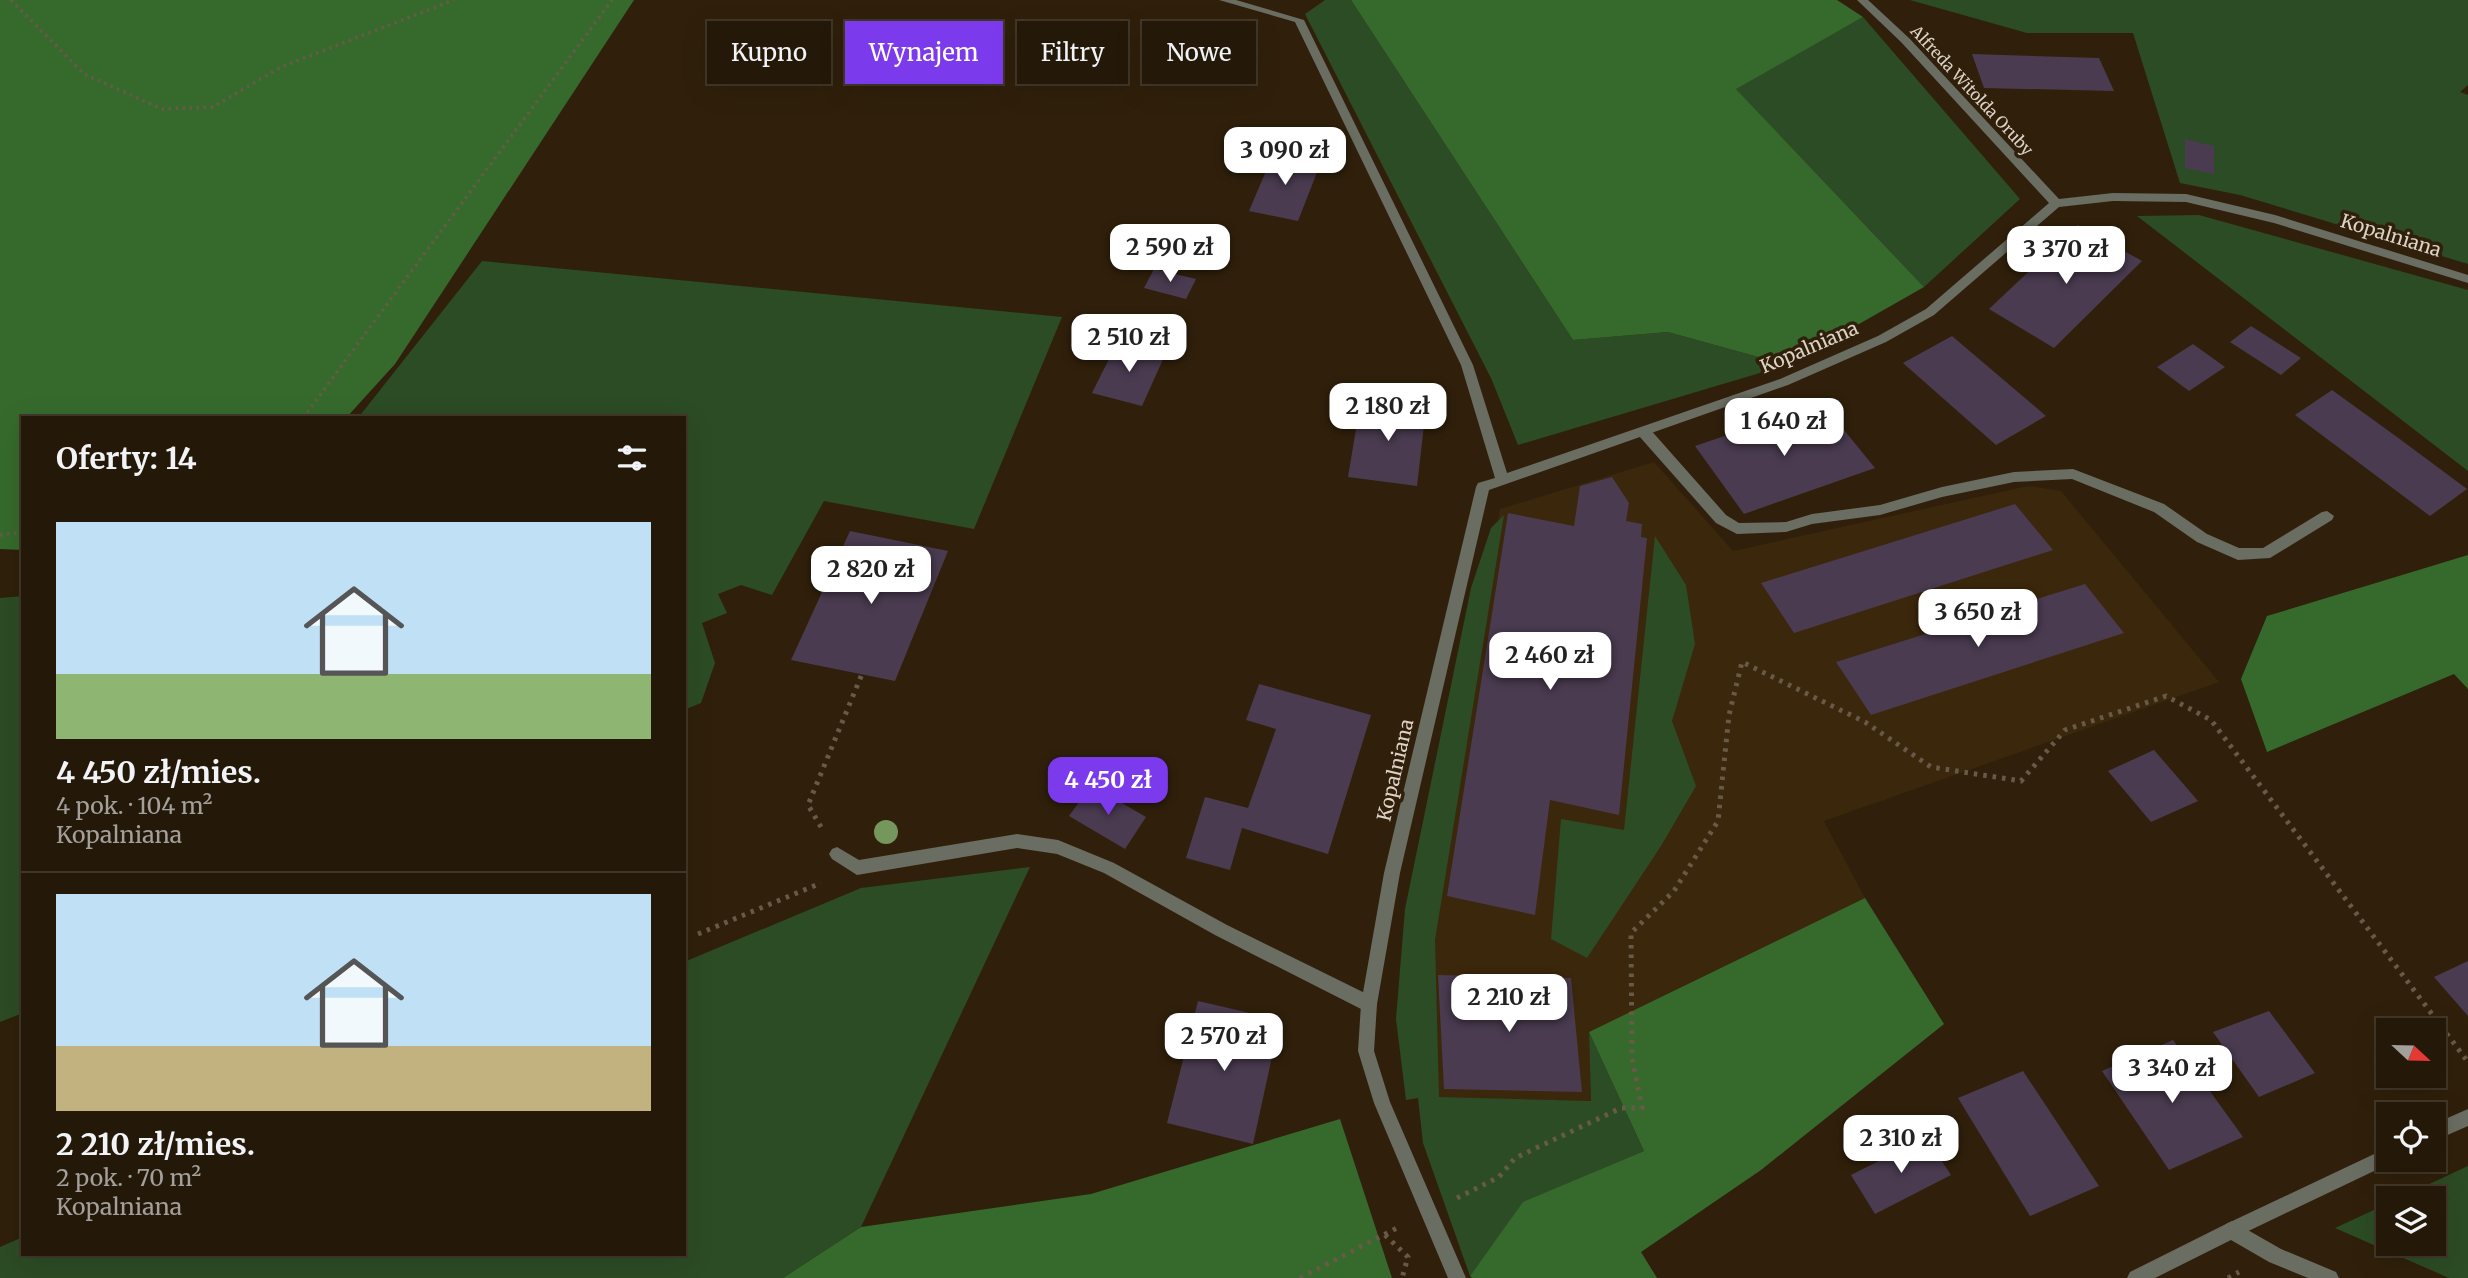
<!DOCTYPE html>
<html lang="pl">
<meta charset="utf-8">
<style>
:root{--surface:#241808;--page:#2c2112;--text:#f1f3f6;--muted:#a3a09c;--line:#413729;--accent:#7c3aed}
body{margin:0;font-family:Merriweather,serif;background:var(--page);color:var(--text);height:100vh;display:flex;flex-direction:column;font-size:26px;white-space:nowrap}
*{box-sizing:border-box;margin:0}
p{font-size:23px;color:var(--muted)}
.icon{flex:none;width:38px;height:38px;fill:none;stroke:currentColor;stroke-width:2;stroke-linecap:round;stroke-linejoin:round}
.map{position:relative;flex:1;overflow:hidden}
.drawer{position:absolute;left:21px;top:416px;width:665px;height:840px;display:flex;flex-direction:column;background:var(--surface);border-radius:0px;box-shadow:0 7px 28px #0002,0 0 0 2px var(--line)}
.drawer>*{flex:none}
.guide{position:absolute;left:707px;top:21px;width:665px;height:63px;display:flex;gap:14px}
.needle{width:46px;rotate:112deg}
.fabs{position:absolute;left:2376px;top:1018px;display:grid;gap:14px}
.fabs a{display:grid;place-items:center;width:70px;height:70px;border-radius:0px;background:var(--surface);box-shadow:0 7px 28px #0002,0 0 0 2px var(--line);font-size:35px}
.price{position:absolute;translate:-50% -60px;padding:0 16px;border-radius:14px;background:#fff;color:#222;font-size:23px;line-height:46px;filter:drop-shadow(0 2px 4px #0008)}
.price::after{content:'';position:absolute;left:50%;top:42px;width:21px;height:16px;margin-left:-10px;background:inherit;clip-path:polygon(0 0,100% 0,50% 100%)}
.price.selected{background:var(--accent);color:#fff}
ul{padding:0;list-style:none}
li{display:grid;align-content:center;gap:14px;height:371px;padding:0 35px}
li+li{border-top:2px solid var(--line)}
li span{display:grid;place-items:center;height:217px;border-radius:0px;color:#555}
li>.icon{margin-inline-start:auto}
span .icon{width:126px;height:126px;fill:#fffc;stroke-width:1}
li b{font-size:30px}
h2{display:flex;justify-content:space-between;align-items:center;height:84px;padding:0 35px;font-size:30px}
.tag{padding:0 24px;border-radius:0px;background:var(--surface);box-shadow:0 7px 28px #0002,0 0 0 2px var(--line);font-size:24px;line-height:63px}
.tag.selected{background:var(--accent);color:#fff}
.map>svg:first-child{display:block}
.built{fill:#3b270b}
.green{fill:#2c4c25}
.forest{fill:#366a2c}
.building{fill:#4a3b50}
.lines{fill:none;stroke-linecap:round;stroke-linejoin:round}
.path-far1{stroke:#685a48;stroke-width:3.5;stroke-dasharray:2.5 4.5;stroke-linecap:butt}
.path{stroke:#685a48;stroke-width:5;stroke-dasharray:3.5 6;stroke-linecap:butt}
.service{fill:#6a6d61;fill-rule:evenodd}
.minor{fill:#6a6d61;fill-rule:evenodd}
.tree{fill:#75975d}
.labels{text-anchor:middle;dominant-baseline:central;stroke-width:7;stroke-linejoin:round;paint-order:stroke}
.far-street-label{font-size:16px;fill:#dcd2c5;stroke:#30200b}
.street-label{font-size:19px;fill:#dcd2c5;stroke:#30200b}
</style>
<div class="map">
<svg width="2468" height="1278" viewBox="0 0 2468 1278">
<rect width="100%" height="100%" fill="#30200b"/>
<path class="built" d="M 1654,462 L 1733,551 L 2028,486 L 2061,491 L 2219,682 L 1824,821 L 1865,898 L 1589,1032 L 1591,1101 L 1418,1097 L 1425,929 L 1500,509 Z"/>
<path class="green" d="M 1325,0 L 1351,0 L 1573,340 L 1668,332 L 1787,365 L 1518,445 L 1491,378 L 1305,14 Z
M 1910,0 L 2468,0 L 2468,85 L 2460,92 L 2468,95 L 2468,264 L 2240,195 L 2180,183 L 2133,33 L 2027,33 Z
M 1863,17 L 2020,199 L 1924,287 L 1735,88 Z
M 2199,215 L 2468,290 L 2468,471 L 2137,216 Z
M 482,261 L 1062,317 L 974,529 L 824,501 L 772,595 L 741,585 L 718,594 L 727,613 L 702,623 L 715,663 L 701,703 L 684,710 L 684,418 L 358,418 Z
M 1504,515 L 1435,940 L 1439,1097 L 1591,1101 L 1589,1032 L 1644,1151 L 1524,1202 L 1470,1276 L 1423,1143 L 1418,1098 L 1406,1100 L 1396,1019 L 1405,909 L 1471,588 L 1491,528 Z
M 1655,536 L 1686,585 L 1695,644 L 1672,721 L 1696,786 L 1661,846 L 1587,958 L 1551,939 L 1561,819 L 1624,830 Z
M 23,596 L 23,1013 L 0,1022 L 0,598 Z
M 1030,867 L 861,1227 L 783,1278 L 0,1278 L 0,1247 L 23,1237 L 23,1255 L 684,1255 L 684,962 L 861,888 Z
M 2468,1166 L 2468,1278 L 2449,1278 L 2335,1228 L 2389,1203 L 2389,1244 L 2434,1244 L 2434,1199 L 2397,1199 Z"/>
<path class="forest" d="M 0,0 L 634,0 L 395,364 L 346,418 L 23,418 L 23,550 L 0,549 Z
M 1351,0 L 1837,0 L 1863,17 L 1736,89 L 1924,287 L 1787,365 L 1668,332 L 1573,340 Z
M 2468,555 L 2468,689 L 2454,674 L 2267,752 L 2241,679 L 2267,616 Z
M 1865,898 L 1944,1024 L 1761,1170 L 1641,1252 L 1657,1278 L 1472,1278 L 1470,1276 L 1523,1202 L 1644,1151 L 1589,1032 Z
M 1340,1119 L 1392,1278 L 783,1278 L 861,1227 L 1091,1194 Z"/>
<path class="building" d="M 1972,54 L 2099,58 L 2114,91 L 1984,88 Z
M 2185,139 L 2214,146 L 2214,174 L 2185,168 Z
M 1274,152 L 1321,162 L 1298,221 L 1249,211 Z
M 2078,225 L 2142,261 L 2054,348 L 1989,309 Z
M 1154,269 L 1196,279 L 1186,299 L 1144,288 Z
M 2251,326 L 2301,358 L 2281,375 L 2230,342 Z
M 1952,336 L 2046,416 L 1996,445 L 1903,363 Z
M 1117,343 L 1165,355 L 1142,406 L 1092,393 Z
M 2193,344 L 2225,367 L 2189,391 L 2157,367 Z
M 2332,390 L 2397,437 L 2467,489 L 2430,516 L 2295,415 Z
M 1361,399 L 1426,408 L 1417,486 L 1348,477 Z
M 1822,403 L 1875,468 L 1744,514 L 1695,446 Z
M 1612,477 L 1629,503 L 1626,521 L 1642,524 L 1641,537 L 1647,538 L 1619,815 L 1550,800 L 1535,915 L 1447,896 L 1508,513 L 1574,526 L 1580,486 Z
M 2015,504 L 2053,550 L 1794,633 L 1761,583 Z
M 850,531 L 948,551 L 895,681 L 791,660 Z
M 2085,584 L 2124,633 L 1871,715 L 1836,662 Z
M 1259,684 L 1371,715 L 1328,854 L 1242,828 L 1230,870 L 1186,858 L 1205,797 L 1248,808 L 1276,729 L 1246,720 Z
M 2154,750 L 2198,801 L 2151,822 L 2108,771 Z
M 1091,785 L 1146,817 L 1125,849 L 1069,816 Z
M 2468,961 L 2468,1016 L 2434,977 Z
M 1438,975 L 1571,978 L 1582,1092 L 1444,1089 Z
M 1198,1001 L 1280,1020 L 1253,1144 L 1167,1123 Z
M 2269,1011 L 2315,1073 L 2259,1097 L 2213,1032 Z
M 2173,1040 L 2243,1137 L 2169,1170 L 2102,1071 Z
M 2023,1071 L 2099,1186 L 2030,1216 L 1958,1098 Z
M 1926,1137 L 1951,1175 L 1875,1214 L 1851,1175 Z"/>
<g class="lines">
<path class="path-far1" d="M 11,0 L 84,74 L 162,109 L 213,107 L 281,67 L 454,0
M 303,418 L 612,0
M 0,535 L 23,532"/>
<path class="path" d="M 821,827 L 808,805 L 862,674
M 698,934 L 821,883
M 1457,1198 L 1499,1177 L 1515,1158 L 1621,1108 L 1642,1108 L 1632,1058 L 1631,933 L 1674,891 L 1718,821 L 1729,715 L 1742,662 L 1865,722 L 1931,767 L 2021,781 L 2065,730 L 2166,696 L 2211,720 L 2468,1062
M 1385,1235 L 1408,1257 L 1402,1278
M 1300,1278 L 1399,1227
M 2228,1278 L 2239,1272"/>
<path class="service" d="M 1644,427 L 1649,428 L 1726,515 L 1739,523 L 1786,522 L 1812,514 L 1880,505 L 1942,487 L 2014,472 L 2073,469 L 2164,504 L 2207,534 L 2239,548 L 2263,548 L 2322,512 L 2327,511 L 2334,516 L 2332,520 L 2270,558 L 2238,560 L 2197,542 L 2154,512 L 2072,479 L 2014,482 L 1942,497 L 1880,515 L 1812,524 L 1786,532 L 1737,534 L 1716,523 L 1639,436 L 1638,432 Z
M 1017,834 L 1058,840 L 1114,863 L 1227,925 L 1375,998 L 1377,1004 L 1375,1010 L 1369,1012 L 1363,1010 L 1215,935 L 1104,873 L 1057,854 L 1017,848 L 857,875 L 832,859 L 829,854 L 832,849 L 837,847 L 859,860 Z
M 2468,1109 L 2468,1126 L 2434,1141 L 2434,1124 Z
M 2389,1147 L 2389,1160 L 2395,1161 L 2238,1236 L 2232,1239 L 2226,1236 L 2223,1230 L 2226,1224 Z"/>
<path class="minor" d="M 1219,0 L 1236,0 L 1304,20 L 1473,365 L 1507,473 L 1780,379 L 1878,336 L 1926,309 L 2049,203 L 1901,42 L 1857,0 L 1868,0 L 1909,38 L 2059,199 L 2113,193 L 2186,194 L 2275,215 L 2468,275 L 2468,283 L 2274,223 L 2186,202 L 2113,201 L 2059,207 L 1934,315 L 1886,342 L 1788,385 L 1489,490 L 1400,873 L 1377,1004 L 1374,1051 L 1390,1102 L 1466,1278 L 1448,1278 L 1374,1103 L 1358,1051 L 1361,1004 L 1384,873 L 1476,487 L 1478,483 L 1495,478 L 1461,365 L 1295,22 Z
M 2232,1221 L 2281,1249 L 2336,1272 L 2339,1278 L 2308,1278 L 2269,1262 L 2231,1240 L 2155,1278 L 2127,1278 L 2130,1272 Z"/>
</g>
<circle class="tree" cx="886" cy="832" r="12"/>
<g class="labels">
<g class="far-street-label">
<text transform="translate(1972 90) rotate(47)">Alfreda Witolda Oruby</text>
</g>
<g class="street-label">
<text transform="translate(2391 235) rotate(17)">Kopalniana</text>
<text transform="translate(1809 347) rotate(-23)">Kopalniana</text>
<text transform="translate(1395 770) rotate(-77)">Kopalniana</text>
</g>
</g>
</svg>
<div class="fabs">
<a><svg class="needle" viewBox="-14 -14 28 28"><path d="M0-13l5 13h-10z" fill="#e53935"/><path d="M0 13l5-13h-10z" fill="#a3a09c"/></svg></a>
<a><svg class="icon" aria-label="locate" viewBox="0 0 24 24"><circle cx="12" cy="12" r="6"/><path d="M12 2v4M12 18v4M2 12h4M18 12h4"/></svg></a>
<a><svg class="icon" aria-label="layers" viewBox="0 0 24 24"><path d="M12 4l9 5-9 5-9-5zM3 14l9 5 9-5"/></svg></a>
</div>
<b class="price" style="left:1285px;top:187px">3 090 zł</b>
<b class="price" style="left:1170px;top:284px">2 590 zł</b>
<b class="price" style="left:2066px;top:286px">3 370 zł</b>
<b class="price" style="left:1129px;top:374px">2 510 zł</b>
<b class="price" style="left:1388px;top:443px">2 180 zł</b>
<b class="price" style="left:1784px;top:458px">1 640 zł</b>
<b class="price" style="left:871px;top:606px">2 820 zł</b>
<b class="price" style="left:1978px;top:649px">3 650 zł</b>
<b class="price" style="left:1550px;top:692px">2 460 zł</b>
<b class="price selected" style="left:1108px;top:817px">4 450 zł</b>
<b class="price" style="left:1509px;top:1034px">2 210 zł</b>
<b class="price" style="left:1224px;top:1073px">2 570 zł</b>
<b class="price" style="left:2172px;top:1105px">3 340 zł</b>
<b class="price" style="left:1901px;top:1175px">2 310 zł</b>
<div class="guide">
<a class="tag">Kupno</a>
<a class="tag selected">Wynajem</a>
<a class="tag">Filtry</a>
<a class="tag">Nowe</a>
</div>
<section class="drawer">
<h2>Oferty: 14<svg class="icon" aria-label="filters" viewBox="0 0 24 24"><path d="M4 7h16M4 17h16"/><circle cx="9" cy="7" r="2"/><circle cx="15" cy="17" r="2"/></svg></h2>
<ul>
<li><span style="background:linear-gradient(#bfe0f5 70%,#8fb573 0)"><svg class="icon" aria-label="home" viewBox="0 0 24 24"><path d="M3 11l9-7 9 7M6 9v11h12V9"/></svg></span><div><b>4 450 zł/mies.</b><p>4 pok. · 104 m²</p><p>Kopalniana</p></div></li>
<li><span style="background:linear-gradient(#bfe0f5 70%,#c2b280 0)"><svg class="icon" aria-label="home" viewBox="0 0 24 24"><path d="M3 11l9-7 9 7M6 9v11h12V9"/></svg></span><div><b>2 210 zł/mies.</b><p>2 pok. · 70 m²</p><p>Kopalniana</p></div></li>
</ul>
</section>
</div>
